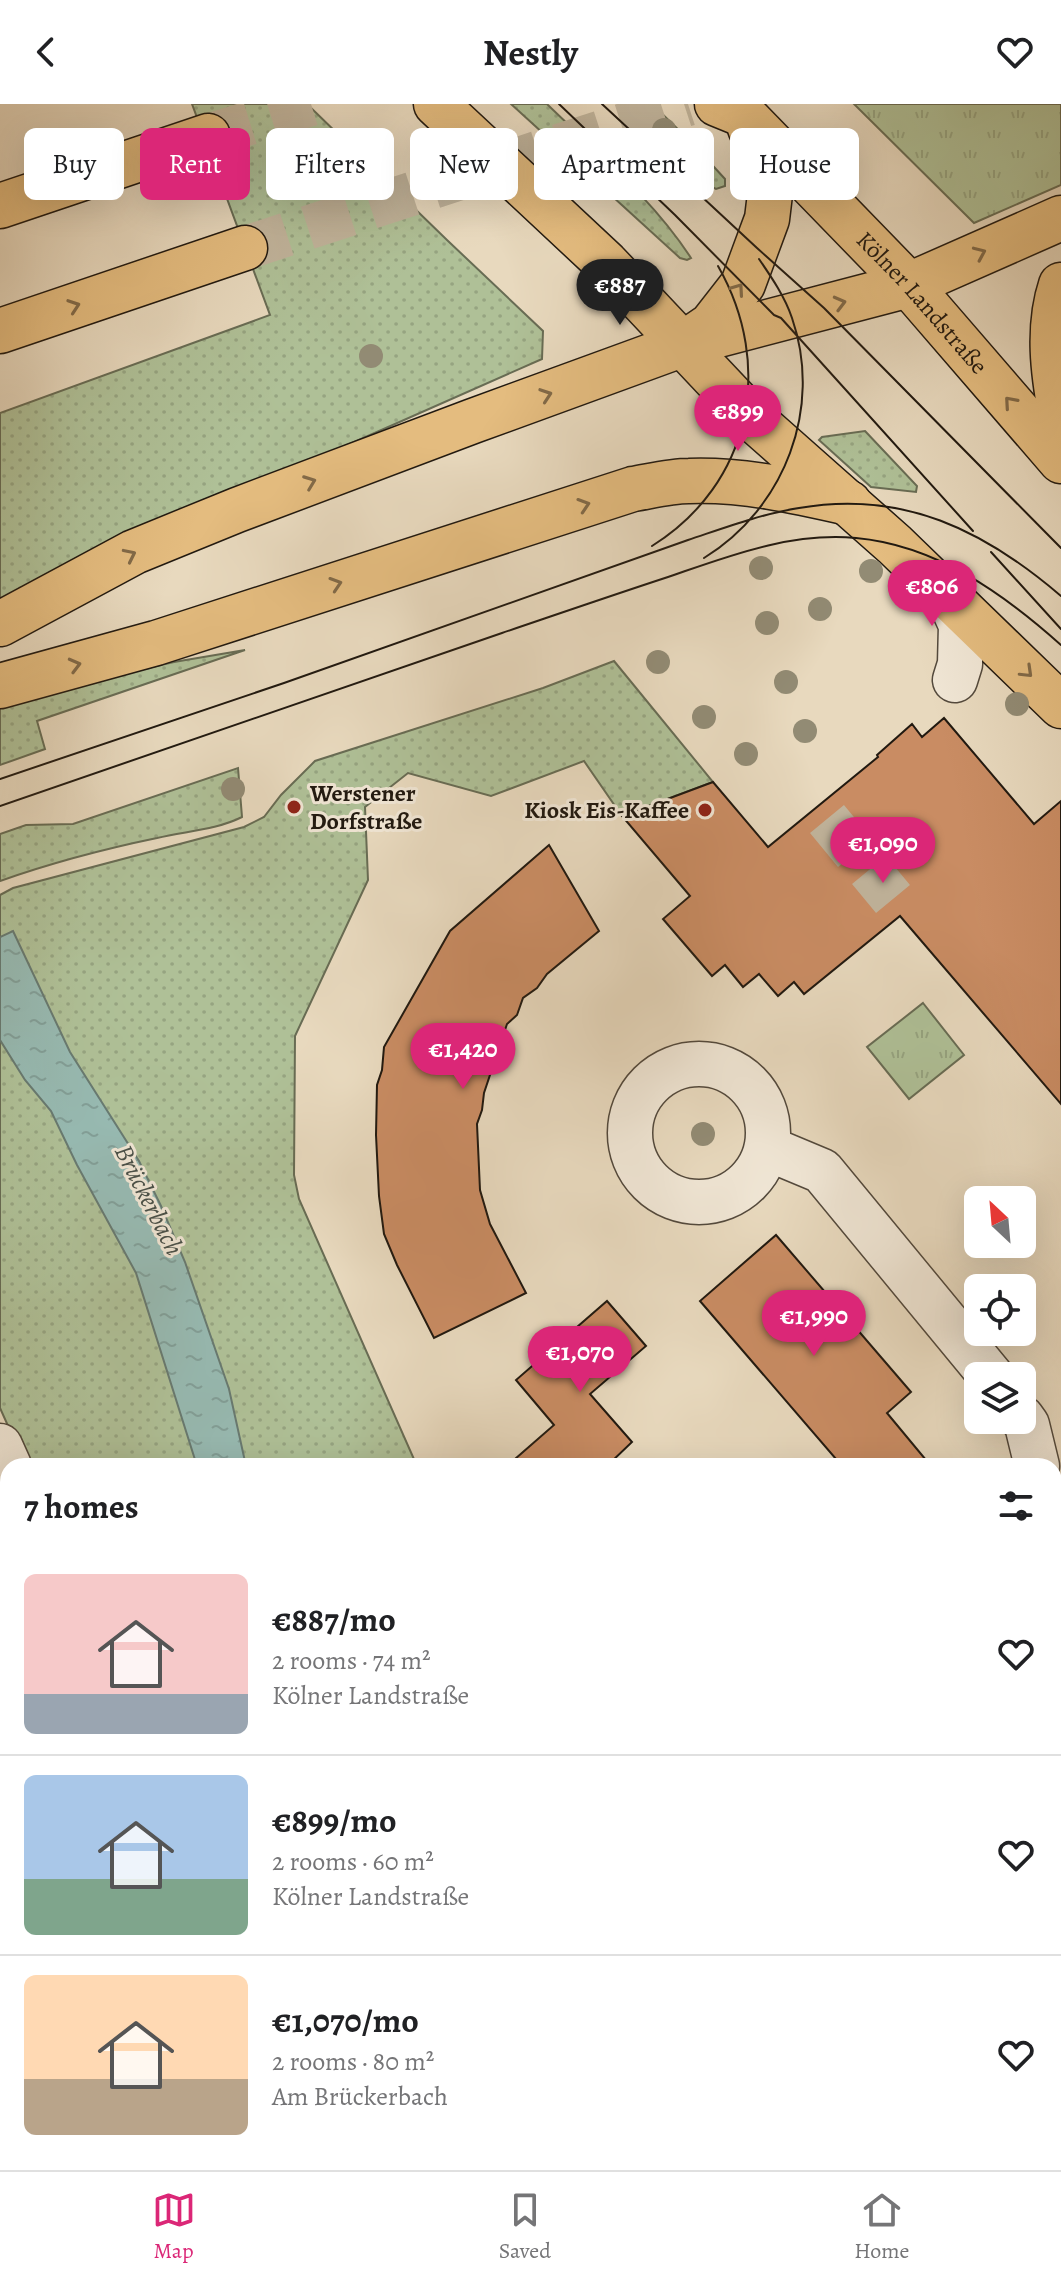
<!DOCTYPE html>
<meta charset="utf-8">
<style>
:root{--surface:#fff;--page:#f6f6f6;--text:#202124;--muted:#757577;--line:#e0e0e0;--accent:#db2777}
body{margin:0;font-family:Alegreya,serif;background:var(--page);color:var(--text);height:100vh;display:flex;flex-direction:column;font-size:30px;white-space:nowrap}
*{box-sizing:border-box;margin:0}
p{font-size:26px;color:var(--muted)}
.icon{flex:none;width:44px;height:44px;fill:none;stroke:currentColor;stroke-width:2;stroke-linecap:round;stroke-linejoin:round}
.map{position:relative;flex:1;overflow:hidden}
.side{position:absolute;left:0px;top:1354px;width:1062px;height:712px;display:flex;flex-direction:column;background:var(--surface);border-radius:24px 24px 0 0;box-shadow:0 8px 32px #0002}
.side>*{flex:none}
.guide{position:absolute;left:24px;top:24px;width:1014px;height:72px;display:flex;gap:16px}
.needle{width:52px;rotate:334deg}
.fabs{position:absolute;left:964px;top:1082px;display:grid;gap:16px}
.fabs a{display:grid;place-items:center;width:72px;height:72px;border-radius:12px;background:var(--surface);box-shadow:0 8px 32px #0002;font-size:40px}
.price{position:absolute;translate:-50% -68px;padding:0 18px;border-radius:28px;background:var(--accent);color:#fff;font-size:26px;line-height:52px;filter:drop-shadow(0 2px 4px #0008)}
.price::after{content:'';position:absolute;left:50%;top:48px;width:24px;height:18px;margin-left:-12px;background:inherit;clip-path:polygon(0 0,100% 0,50% 100%)}
.price.active{background:#222;color:#fff}
ul{padding:0;list-style:none}
li{display:flex;align-items:center;gap:24px;height:200px;padding:0 24px}
li+li{border-top:2px solid var(--line)}
li span{display:grid;place-items:center;flex:none;width:224px;height:160px;border-radius:12px;color:#555}
li>.icon{margin-inline-start:auto}
span .icon{width:96px;height:96px;fill:#fffc;stroke-width:1}
li b{font-size:34px}
h2{display:flex;justify-content:space-between;align-items:center;height:96px;padding:0 24px;font-size:34px}
.pill{padding:0 28px;border-radius:12px;background:var(--surface);box-shadow:0 8px 32px #0002;font-size:28px;line-height:72px}
.pill.active{background:var(--accent);color:#fff}
header{display:flex;justify-content:space-between;align-items:center;height:104px;padding:0 24px;background:var(--surface);font-size:36px;font-weight:600}
.tabs{display:flex;justify-content:space-around;align-items:center;height:112px;border-top:2px solid var(--line);background:var(--surface);font-size:22px;color:var(--muted)}
.tabs a{display:grid;justify-items:center;gap:4px}
.tabs .active{color:var(--accent)}
.map>svg:first-child{display:block}
.grass{fill:url(#grass-dots);stroke:#686c54;stroke-width:2}
.park{fill:url(#park-tufts);stroke:#686c54;stroke-width:2}
.water{fill:url(#water-ripples);stroke:#687a71;stroke-width:2}
.building{fill:#c98c63;stroke:#211910;stroke-width:2}
.lines{fill:none;stroke-linecap:round;stroke-linejoin:round}
.minor-tunnel{stroke:#c0b39b;stroke-width:44;stroke-dasharray:44 22;stroke-linecap:butt}
.highway-tunnel{stroke:#c0b39b;stroke-width:44;stroke-dasharray:44 22;stroke-linecap:butt}
.minor-casing{stroke:#53493c;stroke-width:47}
.major-casing{stroke:#211910;stroke-width:47}
.highway-casing{stroke:#211910;stroke-width:47}
.minor{stroke:#f0e6d5;stroke-width:44}
.major{stroke:#e4bc7f;stroke-width:44}
.highway{stroke:#e4bc7f;stroke-width:44}
.tram{stroke:#211910;stroke-width:2}
.tree{fill:#928b74}
.oneway{stroke:#826a48}
.poi-dot{fill:#8f2418;stroke:#f0e6d5;stroke-width:3}
.labels{text-anchor:middle;dominant-baseline:central;stroke-width:6;stroke-linejoin:round;paint-order:stroke}
.street-label{font-size:24px;fill:#211910;stroke:#f0e6d5}
.poi-label{font-size:24px;font-weight:bold;fill:#211910;stroke:#f0e6d5;text-anchor:start}
.water-label{font-size:26px;font-style:italic;fill:#4a5149;stroke:#f0e6d5}
</style>
<header><svg class="icon" aria-label="back" viewBox="0 0 24 24"><path d="M15 5l-7 7 7 7"/></svg>Nestly<svg class="icon" aria-label="heart" viewBox="0 0 24 24"><path d="M12 20l-8-8c-3-5 5-10 8-4 3-6 11-1 8 4z"/></svg></header>
<div class="map">
<svg width="1061" height="2066" viewBox="0 0 1061 2066">
<defs>
<pattern id="grass-dots" width="8" height="8" patternUnits="userSpaceOnUse" patternTransform="scale(2)"><rect width="8" height="8" fill="#afc097"/><path d="M2 2h.1M6 6h.1" fill="none" stroke="#96a481" stroke-width="1.8" stroke-linecap="round"/></pattern>
<pattern id="park-tufts" width="24" height="20" patternUnits="userSpaceOnUse" patternTransform="scale(2)"><rect width="24" height="20" fill="#afc097"/><path d="M3 7l-1-3M5 7V3M7 7l1-3M15 17l-1-3M17 17v-4M19 17l1-3" fill="none" stroke="#96a481"/></pattern>
<pattern id="water-ripples" width="26" height="14" patternUnits="userSpaceOnUse" patternTransform="scale(2)"><rect width="26" height="14" fill="#97bab2"/><path d="M2 4q2-2 4 0t4 0M15 11q2-2 4 0t4 0" fill="none" stroke="#829f98"/></pattern>
</defs>
<rect width="100%" height="100%" fill="#e8d9be"/>
<filter id="stains"><feTurbulence type="fractalNoise" baseFrequency=".0025" numOctaves="4"/><feColorMatrix values="0 0 0 0 .2 0 0 0 0 .09 0 0 0 0 .02 0 0 0 .5 -.17"/></filter>
<radialGradient id="worn" r=".72"><stop offset=".6" stop-color="#630" stop-opacity="0"/><stop offset="1" stop-color="#630" stop-opacity=".3"/></radialGradient>
<path class="grass" d="M 192,0 L 307,0 L 447,136 L 543,227 L 542,255 L 352,339 L 124,434 L 0,515 L 0,309 L 270,211 Z
M 511,0 L 547,0 C 596,48 653,95 691,154 L 687,156 L 680,154 Z
M 620,0 L 652,0 L 691,38 L 725,75 L 725,82 L 716,85 L 708,81 Z
M 865,327 L 917,382 L 916,388 L 871,383 L 819,336 L 822,333 Z
M 245,546 L 37,617 L 45,645 L 0,661 L 0,598 L 174,558 Z
M 614,557 L 713,678 L 622,712 L 584,657 L 491,692 L 408,669 L 365,703 L 368,776 L 295,932 L 294,1071 L 299,1095 L 417,1362 L 26,1362 L 0,1304 L 0,791 L 13,784 L 244,723 L 264,713 L 281,691 L 315,657 L 543,584 Z
M 238,664 L 242,713 C 216,726 186,727 157,734 C 104,745 51,759 0,777 L 0,730 L 26,721 L 73,720 Z
M 362,2058 L 742,2058 L 743,2066 L 365,2066 Z"/>
<path class="park" d="M 854,0 L 1061,0 L 1061,81 L 974,119 Z
M 923,899 L 964,951 L 909,995 L 867,943 Z"/>
<path class="water" d="M 13,827 L 70,948 L 139,1057 L 161,1102 L 185,1158 L 229,1285 L 246,1362 L 197,1362 L 136,1169 L 77,1061 L 51,1007 L 25,976 L 0,936 L 0,833 Z
M 503,2058 L 561,2058 L 563,2066 L 505,2066 Z"/>
<path class="building" d="M 944,614 L 1034,720 L 1061,697 L 1061,1000 L 900,812 L 804,890 L 794,878 L 778,892 L 759,870 L 743,883 L 725,861 L 712,872 L 663,815 L 690,792 L 622,712 L 713,678 L 768,743 L 878,653 L 877,651 L 912,620 L 922,633 Z
M 549,741 L 599,827 L 547,870 L 537,884 L 523,894 L 517,911 L 507,920 L 484,989 L 482,1006 L 477,1020 L 480,1086 L 490,1120 L 526,1189 L 434,1234 L 397,1161 L 384,1130 L 379,1092 L 376,1031 L 377,981 L 382,966 L 384,943 L 450,827 Z
M 776,1131 L 911,1288 L 887,1309 L 931,1362 L 842,1362 L 700,1197 Z
M 607,1197 L 646,1242 L 590,1290 L 632,1338 L 607,1362 L 507,1362 L 554,1321 L 516,1276 Z"/>
<g class="lines">
<path class="minor-tunnel" d="M 827,715 L 893,795"/>
<path class="highway-tunnel" d="M 208,32 L 311,0
M 245,144 L 688,0"/>
<defs>
<path id="minor" d="M 948,492 L 961,521 L 960,560 L 955,576
M630 1029a69 69 0 1 1 138 0a69 69 0 1 1-138 0Z
M 767,1044 L 822,1067 L 991,1272
M 1022,1314 L 1027,1321 L 1037,1362
M 0,1342 L 9,1362
M 1054,1889 L 1061,1898
M 336,2058 L 339,2066
M 730,2058 L 731,2066"/>
<g id="major">
<path d="M 436,0 L 606,159 L 755,317 L 895,441 L 1061,602"/>
<path id="s1" d="M 717,0 L 744,11 L 909,181 L 1061,357"/>
<path d="M 689,236 L 711,221 L 743,180 L 767,115 L 770,90 L 758,41 L 750,24"/>
<path d="M 0,520 L 134,448 L 237,406 L 473,317 L 684,240 L 909,181"/>
<path d="M 0,582 L 156,539 L 633,385 C 651,382 670,377 689,377 C 743,375 796,387 849,399"/>
</g>
<path id="highway" d="M 0,102 L 208,32
M 909,181 L 1061,114
M 1061,181 C 1047,223 1053,269 1061,312
M 0,227 L 245,144"/>
</defs>
<use href="#minor" class="minor-casing"/>
<use href="#major" class="major-casing"/>
<use href="#highway" class="highway-casing"/>
<use href="#minor" class="minor"/>
<use href="#major" class="major"/>
<use href="#highway" class="highway"/>
<path class="tram" d="M 559,0 L 675,111 L 774,211 L 781,214 L 973,427
M 602,0 L 757,144 L 824,204 L 1061,444
M 652,442 C 751,380 775,262 718,162
M 991,448 L 1061,525
M 704,454 C 785,404 823,304 792,214 C 785,193 772,174 759,155
M 0,675 L 284,579 L 688,436 C 724,424 761,410 799,404 C 903,386 984,426 1061,492
M 0,702 C 167,644 335,588 502,529 C 558,510 613,491 668,473 C 729,452 790,428 856,434 C 935,441 1003,489 1061,541"/>
</g>
<g class="tree">
<circle cx="664" cy="26" r="12"/>
<circle cx="582" cy="50" r="12"/>
<circle cx="371" cy="252" r="12"/>
<circle cx="761" cy="464" r="12"/>
<circle cx="871" cy="467" r="12"/>
<circle cx="820" cy="505" r="12"/>
<circle cx="767" cy="519" r="12"/>
<circle cx="658" cy="558" r="12"/>
<circle cx="786" cy="578" r="12"/>
<circle cx="1017" cy="600" r="12"/>
<circle cx="704" cy="613" r="12"/>
<circle cx="805" cy="627" r="12"/>
<circle cx="746" cy="650" r="12"/>
<circle cx="233" cy="685" r="12"/>
<circle cx="703" cy="1030" r="12"/>
</g>
<defs><path id="oneway-chevron" d="M-2-3.5L2.5 0L-2 3.5" fill="none" stroke-width="1.6" stroke-linecap="round" stroke-linejoin="round" transform="scale(2)"/></defs>
<g class="oneway">
<use href="#oneway-chevron" transform="translate(980 149) rotate(-24)"/>
<use href="#oneway-chevron" transform="translate(738 185) rotate(-55)"/>
<use href="#oneway-chevron" transform="translate(840 199) rotate(-15)"/>
<use href="#oneway-chevron" transform="translate(74 202) rotate(-19)"/>
<use href="#oneway-chevron" transform="translate(546 291) rotate(-19)"/>
<use href="#oneway-chevron" transform="translate(1010 298) rotate(-131)"/>
<use href="#oneway-chevron" transform="translate(310 378) rotate(-21)"/>
<use href="#oneway-chevron" transform="translate(584 401) rotate(-18)"/>
<use href="#oneway-chevron" transform="translate(130 451) rotate(-26)"/>
<use href="#oneway-chevron" transform="translate(336 480) rotate(-18)"/>
<use href="#oneway-chevron" transform="translate(75 561) rotate(-15)"/>
<use href="#oneway-chevron" transform="translate(1027 568) rotate(44)"/>
</g>
<g class="poi-dot">
<circle cx="294" cy="703" r="8"/>
<circle cx="705" cy="706" r="8"/>
</g>
<g class="labels">
<g class="street-label">
<text stroke="none"><textPath href="#s1" startOffset="288">Kölner Landstraße</textPath></text>
</g>
<g class="poi-label">
<text x="310" y="689">Werstener<tspan x="310" dy="28">Dorfstraße</tspan></text>
<text x="689" y="706" text-anchor="end">Kiosk Eis-Kaffee</text>
</g>
<g class="water-label">
<text transform="translate(149 1096) rotate(63)">Brückerbach</text>
</g>
</g>
<rect width="100%" height="100%" filter="url(#stains)"/>
<rect width="100%" height="100%" fill="url(#worn)"/>
</svg>
<div class="fabs">
<a><svg class="needle" viewBox="-14 -14 28 28"><path d="M0-13l5 13h-10z" fill="#e53935"/><path d="M0 13l5-13h-10z" fill="#757577"/></svg></a>
<a><svg class="icon" aria-label="locate" viewBox="0 0 24 24"><circle cx="12" cy="12" r="6"/><path d="M12 2v4M12 18v4M2 12h4M18 12h4"/></svg></a>
<a><svg class="icon" aria-label="layers" viewBox="0 0 24 24"><path d="M12 4l9 5-9 5-9-5zM3 14l9 5 9-5"/></svg></a>
</div>
<b class="price active" style="left:620px;top:223px">€887</b>
<b class="price" style="left:738px;top:349px">€899</b>
<b class="price" style="left:932px;top:524px">€806</b>
<b class="price" style="left:883px;top:781px">€1,090</b>
<b class="price" style="left:463px;top:987px">€1,420</b>
<b class="price" style="left:814px;top:1254px">€1,990</b>
<b class="price" style="left:580px;top:1290px">€1,070</b>
<div class="guide">
<a class="pill">Buy</a>
<a class="pill active">Rent</a>
<a class="pill">Filters</a>
<a class="pill">New</a>
<a class="pill">Apartment</a>
<a class="pill">House</a>
</div>
<section class="side">
<h2>7 homes<svg class="icon" aria-label="filters" viewBox="0 0 24 24"><path d="M4 7h16M4 17h16"/><circle cx="9" cy="7" r="2"/><circle cx="15" cy="17" r="2"/></svg></h2>
<ul>
<li><span style="background:linear-gradient(#f6c9c9 75%,#9aa5b1 0)"><svg class="icon" aria-label="home" viewBox="0 0 24 24"><path d="M3 11l9-7 9 7M6 9v11h12V9"/></svg></span><div><b>€887/mo</b><p>2 rooms · 74 m²</p><p>Kölner Landstraße</p></div><svg class="icon" aria-label="heart" viewBox="0 0 24 24"><path d="M12 20l-8-8c-3-5 5-10 8-4 3-6 11-1 8 4z"/></svg></li>
<li><span style="background:linear-gradient(#a9c7e8 65%,#7fa58c 0)"><svg class="icon" aria-label="home" viewBox="0 0 24 24"><path d="M3 11l9-7 9 7M6 9v11h12V9"/></svg></span><div><b>€899/mo</b><p>2 rooms · 60 m²</p><p>Kölner Landstraße</p></div><svg class="icon" aria-label="heart" viewBox="0 0 24 24"><path d="M12 20l-8-8c-3-5 5-10 8-4 3-6 11-1 8 4z"/></svg></li>
<li><span style="background:linear-gradient(#ffd9b3 65%,#b9a48a 0)"><svg class="icon" aria-label="home" viewBox="0 0 24 24"><path d="M3 11l9-7 9 7M6 9v11h12V9"/></svg></span><div><b>€1,070/mo</b><p>2 rooms · 80 m²</p><p>Am Brückerbach</p></div><svg class="icon" aria-label="heart" viewBox="0 0 24 24"><path d="M12 20l-8-8c-3-5 5-10 8-4 3-6 11-1 8 4z"/></svg></li>
</ul>
</section>
</div>
<nav class="tabs">
<a class="active"><svg class="icon" aria-label="map" viewBox="0 0 24 24"><path d="M3 6l6-2 6 2 6-2v14l-6 2-6-2-6 2zM9 4v14M15 6v14"/></svg>Map</a>
<a><svg class="icon" aria-label="saved" viewBox="0 0 24 24"><path d="M7 4h10v16l-5-4-5 4z"/></svg>Saved</a>
<a><svg class="icon" aria-label="home" viewBox="0 0 24 24"><path d="M3 11l9-7 9 7M6 9v11h12V9"/></svg>Home</a>
</nav>
